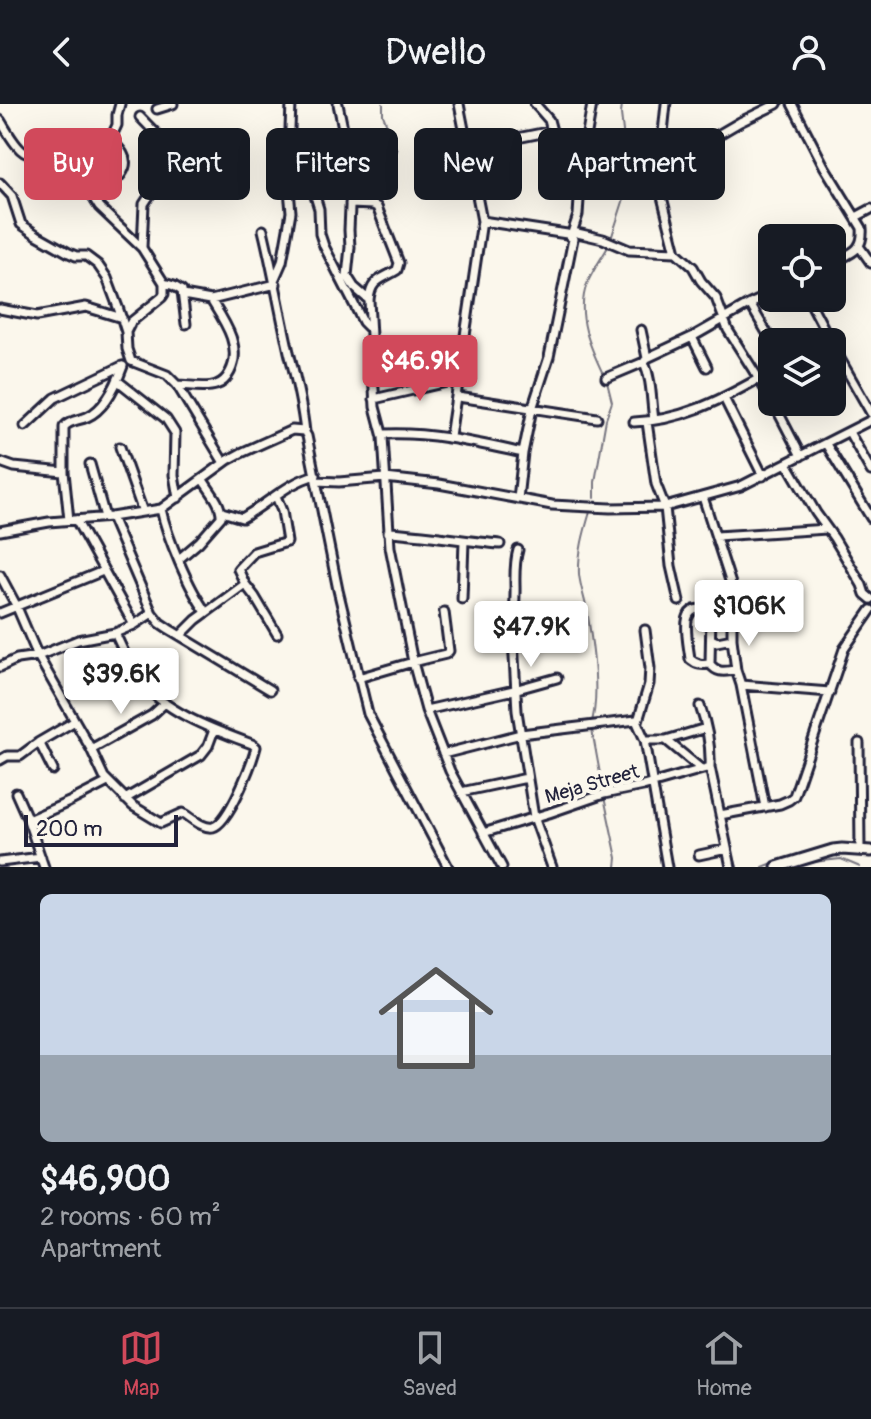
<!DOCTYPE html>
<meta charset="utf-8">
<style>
:root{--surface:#171b24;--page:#20242c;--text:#f1f3f6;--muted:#9ea1a6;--line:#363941;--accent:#d1495b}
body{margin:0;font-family:Pangolin,sans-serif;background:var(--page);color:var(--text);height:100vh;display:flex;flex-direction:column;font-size:30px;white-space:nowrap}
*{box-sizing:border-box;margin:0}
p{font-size:26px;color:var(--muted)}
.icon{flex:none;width:44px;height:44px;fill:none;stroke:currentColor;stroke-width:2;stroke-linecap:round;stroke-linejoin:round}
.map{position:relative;height:763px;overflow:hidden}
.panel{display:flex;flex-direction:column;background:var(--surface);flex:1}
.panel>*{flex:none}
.hud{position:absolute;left:24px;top:24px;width:824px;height:72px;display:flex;gap:16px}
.tools{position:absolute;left:758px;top:120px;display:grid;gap:16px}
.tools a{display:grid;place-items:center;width:88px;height:88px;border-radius:12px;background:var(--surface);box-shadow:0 8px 32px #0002;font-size:40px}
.scale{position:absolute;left:24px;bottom:20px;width:154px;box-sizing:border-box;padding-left:8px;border:4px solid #22223b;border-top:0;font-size:22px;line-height:28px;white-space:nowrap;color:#22223b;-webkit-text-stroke:6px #fbf7ec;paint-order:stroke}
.price{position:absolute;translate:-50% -68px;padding:0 18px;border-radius:8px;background:#fff;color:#222;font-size:26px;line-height:52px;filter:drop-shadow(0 2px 4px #0008)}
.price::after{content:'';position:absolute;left:50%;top:48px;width:24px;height:18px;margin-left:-12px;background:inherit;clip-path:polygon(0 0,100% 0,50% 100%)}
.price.current{background:var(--accent);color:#fff}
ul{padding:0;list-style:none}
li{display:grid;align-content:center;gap:16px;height:424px;padding:0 40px}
li span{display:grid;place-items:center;height:248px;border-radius:12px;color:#555}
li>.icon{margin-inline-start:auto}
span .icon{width:144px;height:144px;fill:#fffc;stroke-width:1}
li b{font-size:34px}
.chip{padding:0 28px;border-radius:12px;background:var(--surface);box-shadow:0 8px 32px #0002;font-size:28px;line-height:72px}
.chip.current{background:var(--accent);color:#fff}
header{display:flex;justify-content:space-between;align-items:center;height:104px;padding:0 40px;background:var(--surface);font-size:36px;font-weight:600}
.tabs{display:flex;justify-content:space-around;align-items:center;height:112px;border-top:2px solid var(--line);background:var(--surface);font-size:22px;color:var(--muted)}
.tabs a{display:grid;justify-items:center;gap:4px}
.tabs .current{color:var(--accent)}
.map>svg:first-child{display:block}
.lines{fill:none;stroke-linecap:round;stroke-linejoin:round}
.stream{stroke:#787681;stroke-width:2}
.minor-casing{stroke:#22223b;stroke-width:13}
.major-casing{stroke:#22223b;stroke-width:15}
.minor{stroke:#fbf7ec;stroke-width:7}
.major{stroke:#fbf7ec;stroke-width:9}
.labels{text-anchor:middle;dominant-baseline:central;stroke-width:8;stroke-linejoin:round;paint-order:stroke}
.street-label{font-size:20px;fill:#22223b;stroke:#fbf7ec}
</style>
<header><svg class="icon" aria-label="back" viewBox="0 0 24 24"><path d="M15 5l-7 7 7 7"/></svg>Dwello<svg class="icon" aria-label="person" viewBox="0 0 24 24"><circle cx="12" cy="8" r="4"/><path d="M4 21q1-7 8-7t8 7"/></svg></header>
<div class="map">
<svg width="871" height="763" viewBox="0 0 871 763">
<rect width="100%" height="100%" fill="#fbf7ec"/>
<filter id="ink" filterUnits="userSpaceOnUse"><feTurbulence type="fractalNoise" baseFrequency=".0125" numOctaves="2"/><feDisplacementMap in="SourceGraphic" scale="16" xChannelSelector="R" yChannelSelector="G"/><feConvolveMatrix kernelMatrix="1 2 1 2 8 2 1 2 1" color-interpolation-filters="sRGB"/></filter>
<g filter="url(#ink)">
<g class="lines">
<path class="stream" d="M 383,0 L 383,11 L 397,47
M 611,135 L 629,79 L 621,10 L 622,0
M 604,272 C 591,245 575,211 587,180 C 592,167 602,154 609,141
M 595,394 L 595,378 L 606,315 L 612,298 L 607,278
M 590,408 C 584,428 578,449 579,470 C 580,482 585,495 587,507 C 592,536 601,593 591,620
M 592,626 L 603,686
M 604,693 L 617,754 L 616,763
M 733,750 L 737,763
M 804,759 L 841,755 L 860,763
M 763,763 L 785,754 L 796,753
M 794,763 L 795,763"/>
<defs>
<path id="minor" d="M 338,0 L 350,58 L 351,81 L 349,126 L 350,143 L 347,172 L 354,183 L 369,196
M 535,0 L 549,16 L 552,27 L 560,39 L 581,65
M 666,0 L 662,38 L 664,55 L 662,93 L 676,148 L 693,163 L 701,177 L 716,194 L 728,226 L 772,296
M 792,0 L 824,62 L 862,124 C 864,148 850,149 832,159
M 157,5 L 173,0
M 140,13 L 179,53 L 159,77 L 144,100 L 142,143
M 0,16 C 6,25 19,51 30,50 C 38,49 48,42 55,38 L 59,39 L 99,103 L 142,144 L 164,179 L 164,190 L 162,193 L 131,218 L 126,228
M 467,44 L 552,27
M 664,55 L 687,49 L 740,18 L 777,0
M 289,57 L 305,65 L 308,69 L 319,105 L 320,130 L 324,142 L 363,218 L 370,225
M 0,79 L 12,92 L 21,120 L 37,131 L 69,149 L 76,152 L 86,152 L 98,161 L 107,174 L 119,206 L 126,228 L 127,245 L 131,257 L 167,271 L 177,281 L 224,359
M 94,95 C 105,84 134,69 123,50 C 120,44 114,40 111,34 L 117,21 L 117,11 L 120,0
M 350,100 L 373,101 L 377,103 L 399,159 L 397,166 C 381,176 371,175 369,196 L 375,303 L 383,333
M 856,113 L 871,105
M 482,117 L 567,130 L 573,135 L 549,253 L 532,305 L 523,349 L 518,395
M 263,126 C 273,167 280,208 289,248 C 296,275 302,300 305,328
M 573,128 L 603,135 L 629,146 L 676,148
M 571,132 L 578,111 L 581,65 L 592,0
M 859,142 L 871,159
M 275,174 L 282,158 L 291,108 L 288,75 L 291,0
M 164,179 L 174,182 L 182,187 L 186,220
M 808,194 L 831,238
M 211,196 L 276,180
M 750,200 L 767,229
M 0,205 L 37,212 L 86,203 L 122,214
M 641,226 L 647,254
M 692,233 L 707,263
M 832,241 L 871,309
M 606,274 L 644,258
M 118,277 L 166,315 L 175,329 L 174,371 L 178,394
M 177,281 C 189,281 205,285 216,281 C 223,279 227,274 230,268 C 243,243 224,217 211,196 L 183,191
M 458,293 L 597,314
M 724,294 L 763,372
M 374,295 L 460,275
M 773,298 L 801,352
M 654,316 C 651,296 652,276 644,258 L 647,254 L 692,233 L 750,200 L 772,190
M 634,318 C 679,317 719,297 758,275
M 647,318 L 656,380 L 665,403 L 671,462 L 679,497
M 25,322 L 55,294 L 122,262
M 849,328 L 871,367
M 450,333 L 482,117 L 459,0
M 826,340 L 871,414
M 120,343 L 143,408
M 0,358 L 14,363 L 64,368
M 787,359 L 816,409 L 834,434 L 862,481 L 865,490 L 871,495
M 90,360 L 105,413
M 316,377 L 339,378 L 385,374 L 439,380 L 552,401 L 610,404 L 665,403 L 741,382 L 871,316
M 276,392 L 282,407 L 287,438 L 254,448 L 238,465 L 245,480 L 255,493 L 277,530
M 703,393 L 732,483 L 732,535 L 736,566 L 741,581 L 765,703
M 161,405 C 167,433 189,485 206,508
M 222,408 L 242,414 C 267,400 288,378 316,371
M 111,413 L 152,509 L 160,519 L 169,525 L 270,586
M 69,416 L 64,368 L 64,323 C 70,316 78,317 87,313 C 105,305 117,279 123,262
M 76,416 L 134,521
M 0,427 L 49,418 L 111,413 L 161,405 L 228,356 L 241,349 L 292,326 L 304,327 L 307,332 L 338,486 L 368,610 L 448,763
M 388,428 C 426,430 463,437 500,440
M 716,432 L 827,425
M 518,446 C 511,469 519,493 512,517 L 517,607 L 534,713 L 552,763
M 179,455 L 199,438 L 221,413 C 222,400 210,387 203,376
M 0,471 L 16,501 L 38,552 L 91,645 L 104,673 L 133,702 L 161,719 L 183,709 C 192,714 203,725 213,723 C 229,719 252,659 256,643 L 252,640 C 214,626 163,608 139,574 C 129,561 122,544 115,529
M 462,495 L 464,437
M 0,509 L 103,467
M 181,531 L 196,516 L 245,480
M 711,535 L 717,538 L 732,535
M 710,560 C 702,561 697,561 690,555 C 688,536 676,494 711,508 L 710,560 C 718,570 725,567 736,566
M 0,563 L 17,555 L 38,552 L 78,536 L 115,529 L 134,521 L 152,509
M 358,574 L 413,558 L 446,550 L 449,547 L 444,508
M 741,581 L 830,588
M 700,602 C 707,622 711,642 710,663 L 731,763
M 426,606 L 514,586 L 557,574
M 638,617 L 649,580 L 650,564 L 645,526
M 645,636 L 666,636 L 701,665
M 666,636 L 706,624
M 39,638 L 53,666
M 859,639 L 860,746
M 91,645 L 152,611 L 165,599
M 443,650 L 521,630 L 636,616 L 645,636 L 667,763
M 0,656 L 7,652 L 20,652 L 39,638 L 75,617
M 461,688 L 527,674
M 16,689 L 28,716 L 44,763
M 125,695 L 201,651 L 208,642 L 214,626
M 720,711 L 780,700 L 789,696 L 794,692 L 844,545 L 871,506
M 28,716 L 69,698 L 108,678
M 483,729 L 549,709 L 604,690 L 643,682 L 710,663
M 699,751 L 727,745
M 0,758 L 41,753
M 502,763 L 450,667 L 426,606 L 413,558 L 390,443 L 383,333 L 385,330 C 433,328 477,339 523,349"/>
<path id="major" d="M 777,763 L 833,746 L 842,745 L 871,747"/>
</defs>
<use href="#minor" class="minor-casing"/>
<use href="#major" class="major-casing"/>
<use href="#minor" class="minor"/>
<use href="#major" class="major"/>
</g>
</g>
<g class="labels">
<g class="street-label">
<text transform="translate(592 680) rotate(-16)">Meja Street</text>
</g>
</g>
</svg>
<div class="tools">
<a><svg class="icon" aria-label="locate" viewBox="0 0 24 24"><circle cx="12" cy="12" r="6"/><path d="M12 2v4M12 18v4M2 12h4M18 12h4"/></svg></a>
<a><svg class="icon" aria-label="layers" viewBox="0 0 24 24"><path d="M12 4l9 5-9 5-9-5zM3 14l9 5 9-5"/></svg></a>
</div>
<div class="scale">200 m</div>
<b class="price current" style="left:420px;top:299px">$46.9K</b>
<b class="price" style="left:749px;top:544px">$106K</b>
<b class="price" style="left:531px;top:565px">$47.9K</b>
<b class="price" style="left:121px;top:612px">$39.6K</b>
<div class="hud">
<a class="chip current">Buy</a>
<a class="chip">Rent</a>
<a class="chip">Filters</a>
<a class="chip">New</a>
<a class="chip">Apartment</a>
</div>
</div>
<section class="panel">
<ul>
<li><span style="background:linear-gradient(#c9d6e8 65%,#9aa5b1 0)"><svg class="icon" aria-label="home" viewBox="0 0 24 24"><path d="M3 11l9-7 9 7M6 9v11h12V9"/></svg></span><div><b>$46,900</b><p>2 rooms · 60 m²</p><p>Apartment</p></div></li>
</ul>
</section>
<nav class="tabs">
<a class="current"><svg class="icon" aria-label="map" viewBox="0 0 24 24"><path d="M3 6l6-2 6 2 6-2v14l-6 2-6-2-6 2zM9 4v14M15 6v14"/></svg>Map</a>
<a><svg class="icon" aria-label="saved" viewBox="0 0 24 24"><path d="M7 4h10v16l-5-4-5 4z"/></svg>Saved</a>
<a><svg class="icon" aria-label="home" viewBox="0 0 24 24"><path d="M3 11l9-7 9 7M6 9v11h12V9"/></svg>Home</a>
</nav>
